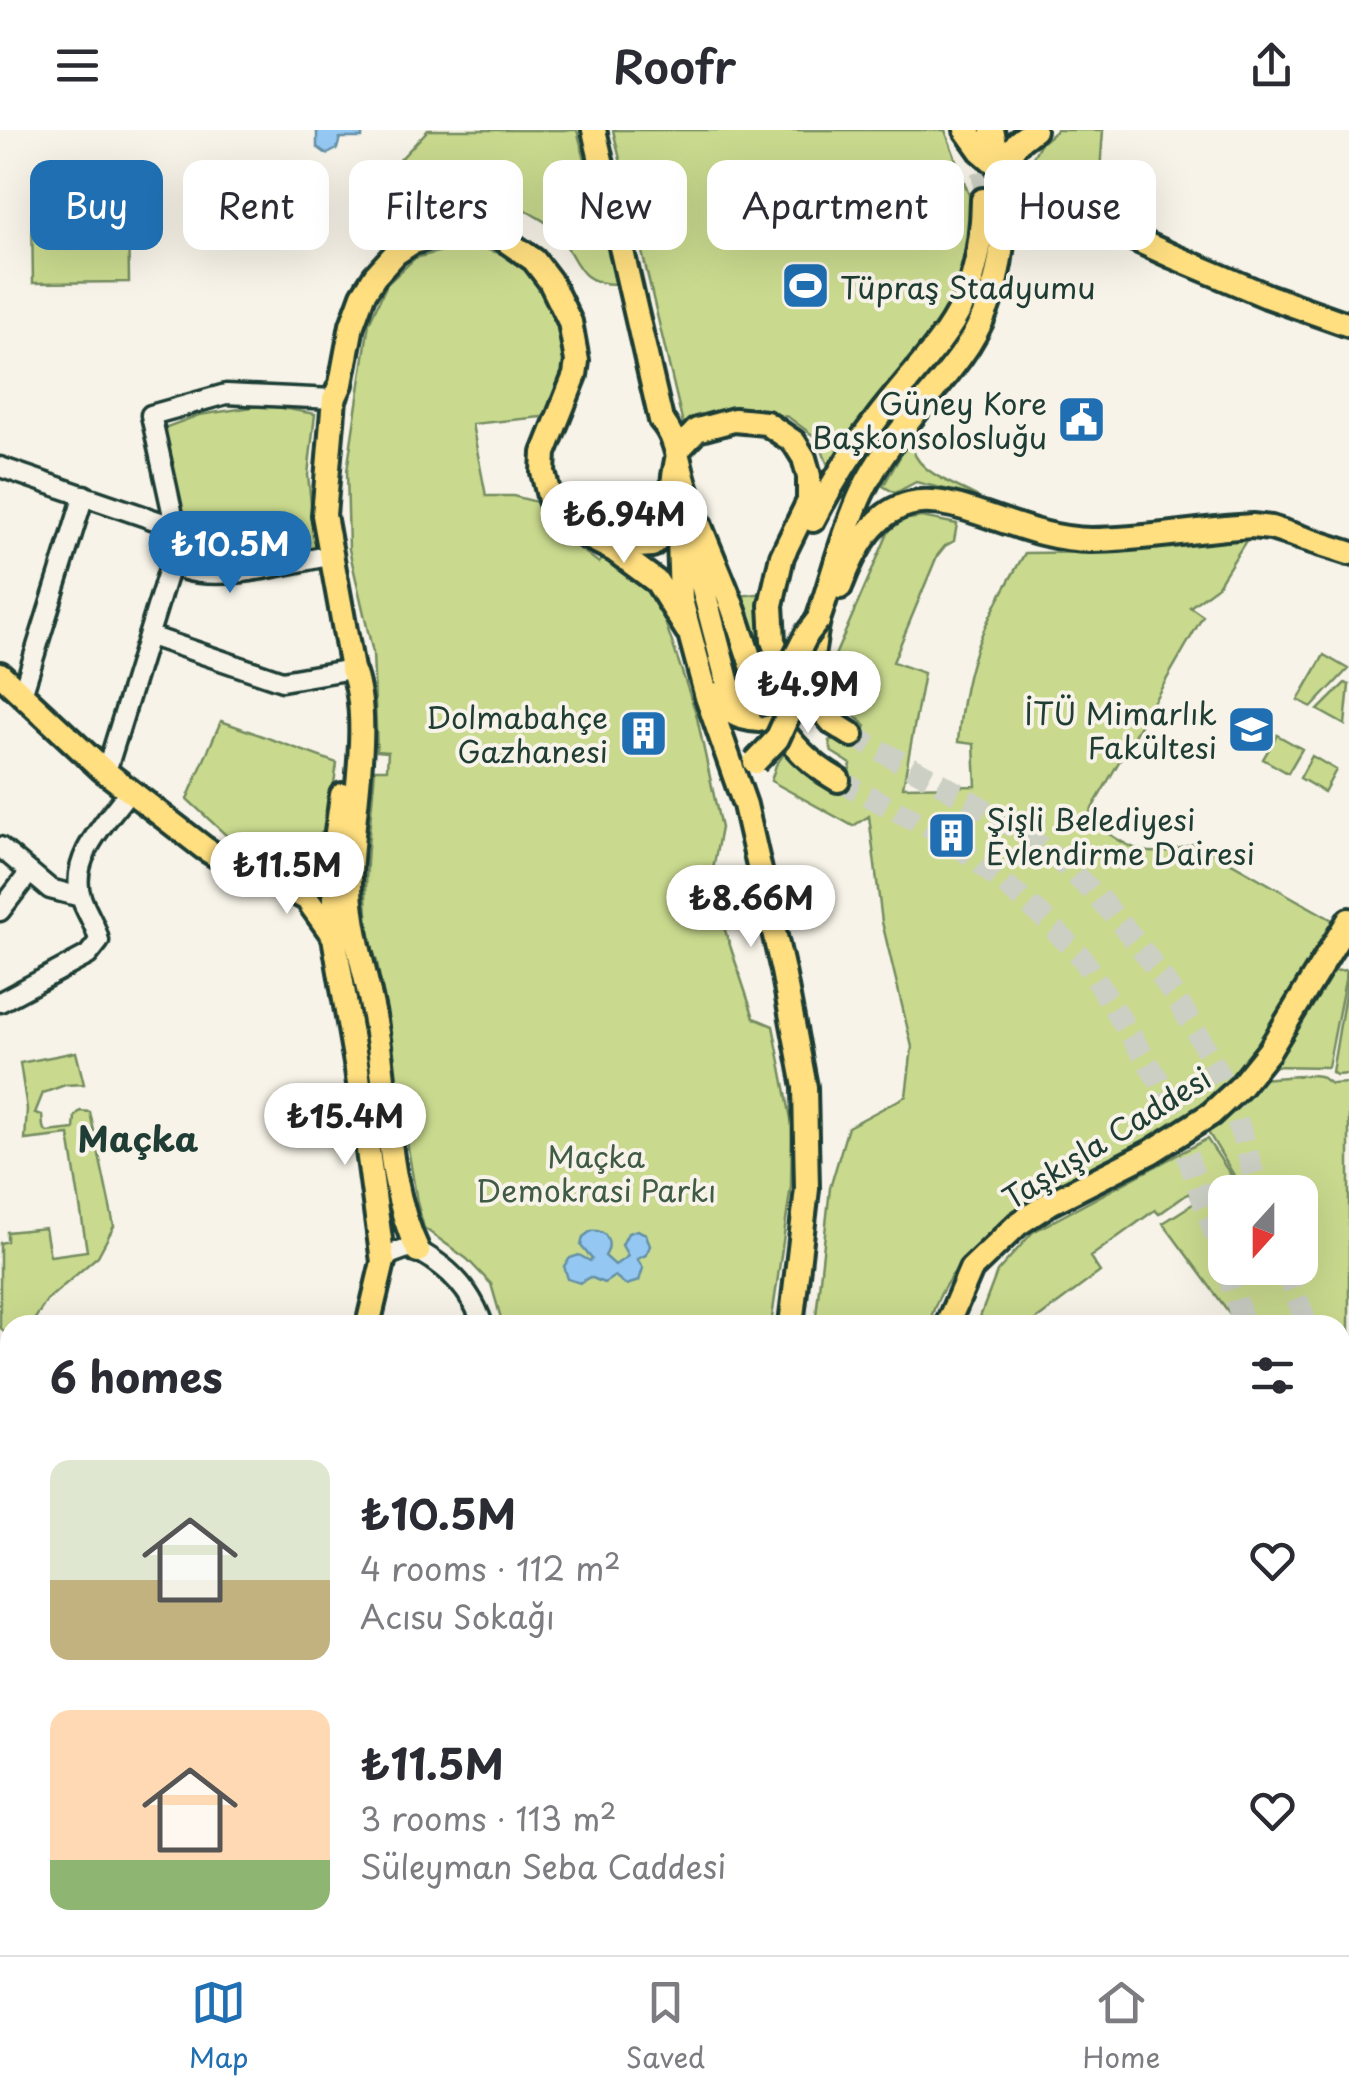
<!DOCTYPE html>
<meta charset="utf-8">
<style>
:root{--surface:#fff;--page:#f7f7f7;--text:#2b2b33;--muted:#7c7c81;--line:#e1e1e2;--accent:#1f6fb2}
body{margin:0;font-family:"Playpen Sans",sans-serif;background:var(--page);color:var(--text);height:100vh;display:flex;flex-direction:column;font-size:38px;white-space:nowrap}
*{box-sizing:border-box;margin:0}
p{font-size:32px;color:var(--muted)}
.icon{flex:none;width:55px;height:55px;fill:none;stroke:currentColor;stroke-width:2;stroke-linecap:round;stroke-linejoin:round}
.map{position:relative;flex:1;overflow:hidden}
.side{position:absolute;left:0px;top:1185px;width:1350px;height:640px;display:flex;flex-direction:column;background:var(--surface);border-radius:30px 30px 0 0;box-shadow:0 10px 40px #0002}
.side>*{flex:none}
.banner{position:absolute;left:30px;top:30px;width:1290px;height:90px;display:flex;gap:20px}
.needle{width:65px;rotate:201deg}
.controls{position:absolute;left:1208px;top:1045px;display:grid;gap:20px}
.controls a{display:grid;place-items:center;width:110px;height:110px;border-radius:20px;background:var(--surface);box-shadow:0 10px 40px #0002;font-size:50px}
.price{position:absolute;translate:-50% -85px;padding:0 22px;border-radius:35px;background:#fff;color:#222;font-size:32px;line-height:65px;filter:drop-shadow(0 2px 5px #0008)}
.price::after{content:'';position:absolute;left:50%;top:60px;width:30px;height:22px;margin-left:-15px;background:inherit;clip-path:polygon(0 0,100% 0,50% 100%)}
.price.active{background:var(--accent);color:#fff}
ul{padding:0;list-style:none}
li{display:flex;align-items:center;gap:30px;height:250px;padding:0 50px}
li span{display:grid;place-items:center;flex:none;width:280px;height:200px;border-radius:20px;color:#555}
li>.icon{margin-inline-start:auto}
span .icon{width:120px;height:120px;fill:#fffc;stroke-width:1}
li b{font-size:42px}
h2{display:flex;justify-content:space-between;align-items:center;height:120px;padding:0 50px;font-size:42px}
.chip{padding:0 35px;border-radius:20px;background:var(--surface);box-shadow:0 10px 40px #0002;font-size:35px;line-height:90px}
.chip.active{background:var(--accent);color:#fff}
header{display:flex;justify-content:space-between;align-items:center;height:130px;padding:0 50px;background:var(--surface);font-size:45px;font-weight:600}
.tab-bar{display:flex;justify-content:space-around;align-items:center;height:140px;border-top:2px solid var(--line);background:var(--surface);font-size:28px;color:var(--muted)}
.tab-bar a{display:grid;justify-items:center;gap:5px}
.tab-bar .active{color:var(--accent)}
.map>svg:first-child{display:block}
.green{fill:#c9da8e;stroke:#748c61;stroke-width:2.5;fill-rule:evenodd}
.water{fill:#94c8f2;stroke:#6590a6;stroke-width:2.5}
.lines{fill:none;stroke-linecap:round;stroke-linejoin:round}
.major-tunnel{stroke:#cccfc4;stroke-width:22;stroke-dasharray:22 11;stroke-linecap:butt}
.minor-casing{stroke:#1f3d34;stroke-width:25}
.major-casing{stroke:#1f3d34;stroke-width:30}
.minor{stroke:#f7f3e8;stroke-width:18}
.major{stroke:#ffdf80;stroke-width:22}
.major-bridge-casing{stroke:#1f3d34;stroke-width:30;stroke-linecap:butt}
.major-bridge{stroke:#ffdf80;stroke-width:22}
.labels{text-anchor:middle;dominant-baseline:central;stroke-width:8;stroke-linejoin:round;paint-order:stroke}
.poi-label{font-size:30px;fill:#1f3d34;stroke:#f7f3e8;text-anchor:end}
.street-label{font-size:30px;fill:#1f3d34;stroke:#f7f3e8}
.park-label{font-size:30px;fill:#415c46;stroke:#f7f3e8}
.quarter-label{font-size:35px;font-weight:bold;fill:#1f3d34;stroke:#f7f3e8}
</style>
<header><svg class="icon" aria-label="menu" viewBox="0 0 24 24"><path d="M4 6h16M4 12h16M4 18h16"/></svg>Roofr<svg class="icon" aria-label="share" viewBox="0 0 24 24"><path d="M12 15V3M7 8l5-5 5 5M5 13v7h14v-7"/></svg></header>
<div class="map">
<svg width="1349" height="1825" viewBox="0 0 1349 1825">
<rect width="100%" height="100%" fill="#f7f3e8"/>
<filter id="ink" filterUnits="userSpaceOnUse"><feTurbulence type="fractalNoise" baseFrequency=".01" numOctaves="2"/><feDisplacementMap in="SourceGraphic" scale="20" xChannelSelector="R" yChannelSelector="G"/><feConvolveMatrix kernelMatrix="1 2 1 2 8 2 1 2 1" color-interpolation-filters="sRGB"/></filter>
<g filter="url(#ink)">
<path class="green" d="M 428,0 L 577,0 L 618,154 C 576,155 579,130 557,102 C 551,94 540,89 532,84 C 483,54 441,54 391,82 L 378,77 L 396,34 Z
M 613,0 L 945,0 L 976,84 L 970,136 L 921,222 L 830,341 L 818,309 L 788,287 L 735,276 L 684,298 Z
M 1057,0 L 1103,0 L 1098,71 L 1034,35 L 1032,29 L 1040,14 Z
M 128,83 L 129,152 L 33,153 L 32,84 Z
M 469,114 L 502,124 L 532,142 L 559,187 L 569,232 L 551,286 L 472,294 L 486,366 L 513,366 L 541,373 L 555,394 L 571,407 L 569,410 L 599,433 L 604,426 L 658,471 L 696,583 L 721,698 L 710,755 L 754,888 L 773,896 L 792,994 L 791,1056 L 771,1195 L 503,1195 L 491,1154 L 467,1129 L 424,1098 L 417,1072 L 377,832 C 356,776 371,698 375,639 L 387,639 L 388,622 L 377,621 L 373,523 L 349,419 L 347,341 L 369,193 L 387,154 L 415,128 Z
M 266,275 L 315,284 L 308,345 L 316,422 L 197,441 L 187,430 L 183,416 L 164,298 L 199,285 Z
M 912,306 C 907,340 953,353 978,367 L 916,352 L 895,363 L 883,356 Z
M 922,387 L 957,394 L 954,411 L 945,416 L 937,426 L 893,532 L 924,543 L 903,657 L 976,656 L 974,614 L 958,612 C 965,528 983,495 1025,423 L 1122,422 L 1247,409 L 1217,457 L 1190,477 L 1203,486 L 1086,689 C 1131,717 1142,734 1196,713 L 1334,791 C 1299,853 1268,921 1214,968 C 1128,1043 958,1076 929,1195 L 815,1195 L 830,1058 L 848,997 L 906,966 L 912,917 L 882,792 L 869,686 L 853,696 L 771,651 L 776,635 L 788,618 L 846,654 L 851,634 L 832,622 L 829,611 L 839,606 L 861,606 L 866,596 L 831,564 L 824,551 L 889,401 L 902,390 Z
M 766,463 L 776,531 L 767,551 L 739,466 Z
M 1324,525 L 1348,539 L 1312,577 L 1298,570 Z
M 1345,553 L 1349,555 L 1345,595 L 1318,580 Z
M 221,591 L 337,633 L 328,694 L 315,711 L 300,712 L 289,731 L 229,708 L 187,669 Z
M 1277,605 L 1302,619 L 1288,643 L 1263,629 Z
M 1312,626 L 1336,640 L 1324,662 L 1300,648 Z
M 1347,840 L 1328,937 L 1267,936 L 1326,842 Z
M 1349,841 L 1349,944 L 1336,945 L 1332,942 Z
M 76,922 L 84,954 L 65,955 L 43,963 L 35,983 L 42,985 L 43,997 L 47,1002 L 74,999 L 75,986 L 80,981 L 90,982 L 114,1096 L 98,1126 L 47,1170 L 31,1195 L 10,1195 L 10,1208 L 0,1197 L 0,1113 L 7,1111 L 7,1102 L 45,1098 L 50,1126 L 87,1121 L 69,1005 L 25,1010 L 27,979 L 20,933 Z
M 1312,945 L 1320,946 L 1331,954 L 1349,953 L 1349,1230 L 1340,1237 L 1340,1195 L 1219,1195 L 1233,1188 L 1163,1093 L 1235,1047 L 1205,997 L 1260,949 ZM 1225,1062 L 1300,1062 L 1300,1138 L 1225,1138 Z
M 1207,1009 L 1231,1045 L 1194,1071 L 1189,1063 L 1159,1084 L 1155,1080 L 1090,1127 L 1100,1142 L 1029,1195 L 977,1195 L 997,1142 L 1033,1102 Z
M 482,1815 L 551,1815 L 545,1825 L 484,1825 Z
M 616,1815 L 682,1815 L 684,1817 L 678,1825 L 608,1825 Z"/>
<path class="water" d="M 317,0 L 362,0 L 362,8 L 340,8 L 337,19 L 327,24 L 317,17 Z
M 591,1101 C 607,1099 613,1113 605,1126 L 615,1135 L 628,1126 L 622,1115 L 628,1103 L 637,1100 L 646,1104 L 650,1116 L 646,1125 L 637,1129 L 643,1138 L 639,1151 L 626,1155 L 615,1146 L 604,1153 L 590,1147 L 580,1153 L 568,1149 L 564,1136 L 570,1128 L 579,1125 L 590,1131 L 592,1129 L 581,1116 L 583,1107 Z"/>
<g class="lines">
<path class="major-tunnel" d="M 976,9 L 984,53 L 983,70
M 852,605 C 914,640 979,672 1037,714 C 1112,767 1180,864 1220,947 C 1237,982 1247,1025 1259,1062
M 838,650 L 934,700 L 970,725 L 1041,785 L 1083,829 L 1163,957 L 1225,1133
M 1226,1138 L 1244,1195
M 1286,1138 L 1307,1195
M 1340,1284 L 1349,1308
M 1340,1537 L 1349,1571"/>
<defs>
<path id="minor" d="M 0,337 L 175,397
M 329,426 C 287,433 225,452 185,440 L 151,285 L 226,264 L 334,269
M 150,506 L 282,551 L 352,539
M 22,565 L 84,365
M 103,640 L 109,632 L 177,413
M 0,717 L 50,759 L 81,767
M 0,781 L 30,742
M 0,872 L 88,825 L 99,811 C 96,794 86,783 81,767 C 68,728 108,690 129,661
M 383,1132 L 391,1124 L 410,1117 C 445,1133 471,1159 483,1195
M 1340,1472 L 1349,1476
M 0,1623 L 10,1638
M 337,1815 L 339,1825
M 471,1815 L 472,1825
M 0,1816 L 11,1815
M 120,1820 L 160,1815
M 943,1825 L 951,1815"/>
<path id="major" d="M 594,0 L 661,290 C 677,307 678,332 685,354 C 697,394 715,431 730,470 C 756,541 765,609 838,650
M 966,0 L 981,21 L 1025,59 L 1172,126 L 1267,166 L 1349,195
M 1000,38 L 1018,12 L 1034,0
M 813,390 C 832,353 853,319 879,286 C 942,206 981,182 983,70
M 688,400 L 728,554 L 740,570 L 756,574
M 607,408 L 637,416 L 652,415 L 677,391
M 840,457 C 899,299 982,409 1091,410 C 1144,410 1198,399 1252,396 L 1271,398 L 1349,423
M 0,544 L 103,640 L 204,718 L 230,734 L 262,744 L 311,751 L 334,741 L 340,733
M 806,546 C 815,526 813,506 819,487 C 833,446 843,403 861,364 C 885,312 926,273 960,227 C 1008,162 1012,76 992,0
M 714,564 C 724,582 740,589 759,590
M 809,565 L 833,593 L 852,605
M 342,665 L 335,717 L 334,807 L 357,939 L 383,1132 L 368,1195
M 277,752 L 307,769 L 332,804
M 418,1121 C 386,1054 389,975 377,903 C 370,856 352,808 350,760 C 348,699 375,592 352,539 L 324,385 L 334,269 L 341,254 L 352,195 L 363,165 L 375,146 L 396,123 L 411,113 L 446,102 L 476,100 L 499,106 L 534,130 L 550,151 L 570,192 L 577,231 L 575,245 L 544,323 L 543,342 L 550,370 L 576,401 L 614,420 L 657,452 L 687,500
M 791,1195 L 807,1059 L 805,957 L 783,841 L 745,675 L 707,567 L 681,470 L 679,407 L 672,366 L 674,346 L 679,319 L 697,300 L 734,290 L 766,293 L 794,312 L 804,328 L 809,346 L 809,371 L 782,426 L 771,475 L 773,511 L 780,528 L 816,575
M 947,1195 L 971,1139 L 1018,1094 L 1050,1073 L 1151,1022 L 1211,984 L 1240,957 L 1269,921 L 1349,790
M 1340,1803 L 1349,1791
M 120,1815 L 121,1825
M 565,1825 L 567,1815
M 586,1825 L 595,1815
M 1323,1825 L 1331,1815"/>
</defs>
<use href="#minor" class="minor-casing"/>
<use href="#major" class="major-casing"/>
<use href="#minor" class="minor"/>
<use href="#major" class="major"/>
<defs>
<path id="major-bridge" d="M 756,574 L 774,569 L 807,504 L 818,490
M 755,632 L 777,609 L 806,546"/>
</defs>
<use href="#major-bridge" class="major-bridge-casing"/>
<use href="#major-bridge" class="major-bridge"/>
</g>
</g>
<defs>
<symbol id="stadium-square" viewBox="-11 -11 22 22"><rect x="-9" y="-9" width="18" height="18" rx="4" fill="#1f6fb2" stroke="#f7f3e8"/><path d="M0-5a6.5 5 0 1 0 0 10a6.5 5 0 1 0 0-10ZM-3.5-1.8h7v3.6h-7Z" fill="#fff"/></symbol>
<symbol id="civic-square" viewBox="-11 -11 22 22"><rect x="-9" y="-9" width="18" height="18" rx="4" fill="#1f6fb2" stroke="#f7f3e8"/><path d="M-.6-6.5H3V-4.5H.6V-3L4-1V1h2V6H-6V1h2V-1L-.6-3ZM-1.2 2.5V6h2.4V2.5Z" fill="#fff"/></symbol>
<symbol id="university-square" viewBox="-11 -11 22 22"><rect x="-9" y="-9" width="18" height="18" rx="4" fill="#1f6fb2" stroke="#f7f3e8"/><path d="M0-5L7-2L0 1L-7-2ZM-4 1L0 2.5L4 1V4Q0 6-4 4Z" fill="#fff"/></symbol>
<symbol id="building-square" viewBox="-11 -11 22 22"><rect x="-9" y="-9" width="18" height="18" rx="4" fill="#1f6fb2" stroke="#f7f3e8"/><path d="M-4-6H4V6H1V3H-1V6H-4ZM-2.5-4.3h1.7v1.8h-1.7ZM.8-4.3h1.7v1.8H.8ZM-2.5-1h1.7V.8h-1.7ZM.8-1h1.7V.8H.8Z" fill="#fff"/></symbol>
</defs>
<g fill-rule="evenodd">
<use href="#stadium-square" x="778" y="128" width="55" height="55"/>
<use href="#civic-square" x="1054" y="262" width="55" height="55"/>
<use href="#university-square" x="1224" y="572" width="55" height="55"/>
<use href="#building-square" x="616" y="576" width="55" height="55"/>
<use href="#building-square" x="924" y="678" width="55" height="55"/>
</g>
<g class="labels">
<g class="poi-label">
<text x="840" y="156" text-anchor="start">Tüpraş Stadyumu</text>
<text x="1047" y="272">Güney Kore<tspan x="1047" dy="34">Başkonsolosluğu</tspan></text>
<text x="1217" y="582">İTÜ Mimarlık<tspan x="1217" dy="34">Fakültesi</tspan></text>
<text x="608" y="586">Dolmabahçe<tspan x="608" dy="34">Gazhanesi</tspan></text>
<text x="986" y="688" text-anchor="start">Şişli Belediyesi<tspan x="986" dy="34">Evlendirme Dairesi</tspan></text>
</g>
<g class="street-label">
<text transform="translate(1106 1007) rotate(-32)">Taşkışla Caddesi</text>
</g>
<g class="park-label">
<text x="596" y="1025">Maçka<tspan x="596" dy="34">Demokrasi Parkı</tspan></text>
</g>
<g class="quarter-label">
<text x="138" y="1007">Maçka</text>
</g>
</g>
</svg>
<div class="controls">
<a><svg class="needle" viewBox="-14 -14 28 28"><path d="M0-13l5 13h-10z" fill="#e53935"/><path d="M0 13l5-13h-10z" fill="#7c7c81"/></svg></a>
</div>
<b class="price" style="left:624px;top:436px">₺6.94M</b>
<b class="price active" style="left:230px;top:466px">₺10.5M</b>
<b class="price" style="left:808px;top:606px">₺4.9M</b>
<b class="price" style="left:287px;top:787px">₺11.5M</b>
<b class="price" style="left:751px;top:820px">₺8.66M</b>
<b class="price" style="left:345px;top:1038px">₺15.4M</b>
<div class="banner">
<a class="chip active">Buy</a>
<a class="chip">Rent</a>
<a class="chip">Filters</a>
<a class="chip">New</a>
<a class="chip">Apartment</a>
<a class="chip">House</a>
</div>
<section class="side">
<h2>6 homes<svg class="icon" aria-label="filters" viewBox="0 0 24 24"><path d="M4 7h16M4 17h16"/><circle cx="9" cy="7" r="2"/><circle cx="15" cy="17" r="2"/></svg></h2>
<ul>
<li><span style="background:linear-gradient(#dfe7d0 60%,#c2b280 0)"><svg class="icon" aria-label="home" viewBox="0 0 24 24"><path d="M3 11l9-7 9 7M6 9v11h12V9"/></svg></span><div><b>₺10.5M</b><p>4 rooms · 112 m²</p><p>Acısu Sokağı</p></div><svg class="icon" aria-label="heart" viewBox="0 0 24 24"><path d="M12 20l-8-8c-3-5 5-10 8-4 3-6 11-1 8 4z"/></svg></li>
<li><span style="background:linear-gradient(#ffd9b3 75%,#8fb573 0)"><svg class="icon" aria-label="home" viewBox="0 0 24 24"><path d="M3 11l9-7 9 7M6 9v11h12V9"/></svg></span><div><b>₺11.5M</b><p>3 rooms · 113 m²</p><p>Süleyman Seba Caddesi</p></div><svg class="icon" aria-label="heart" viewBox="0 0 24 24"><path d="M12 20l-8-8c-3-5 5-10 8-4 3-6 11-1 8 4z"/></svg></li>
</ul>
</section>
</div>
<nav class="tab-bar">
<a class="active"><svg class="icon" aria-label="map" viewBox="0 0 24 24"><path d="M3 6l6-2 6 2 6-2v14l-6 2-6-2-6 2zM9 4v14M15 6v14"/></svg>Map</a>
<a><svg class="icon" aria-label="saved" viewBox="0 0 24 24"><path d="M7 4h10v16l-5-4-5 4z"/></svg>Saved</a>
<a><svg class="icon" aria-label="home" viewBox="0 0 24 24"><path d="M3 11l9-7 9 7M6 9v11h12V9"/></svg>Home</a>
</nav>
